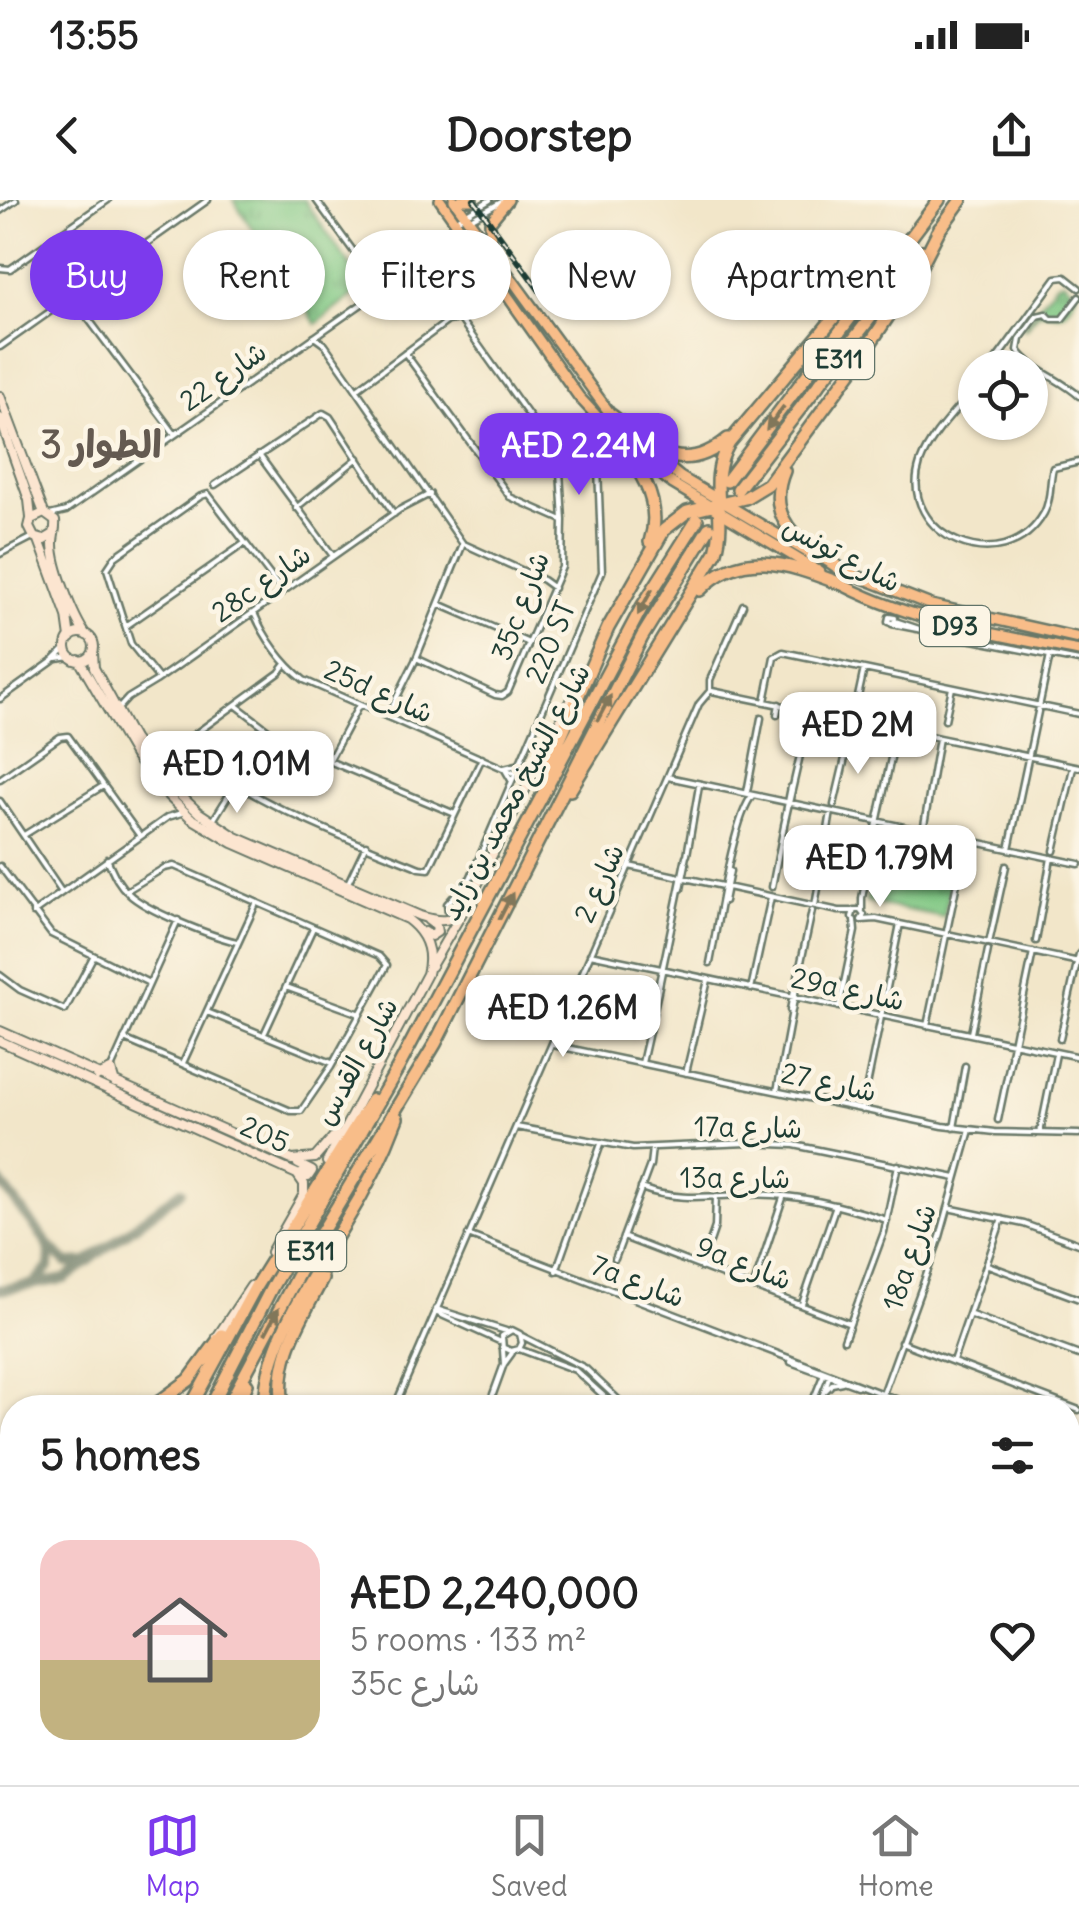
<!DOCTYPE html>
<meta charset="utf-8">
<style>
:root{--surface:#fff;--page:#f6f6f6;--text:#222;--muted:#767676;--line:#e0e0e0;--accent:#7c3aed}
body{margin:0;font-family:Delius,"Playpen Sans Arabic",sans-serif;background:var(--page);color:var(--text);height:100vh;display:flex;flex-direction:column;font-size:38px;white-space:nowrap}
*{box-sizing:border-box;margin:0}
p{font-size:32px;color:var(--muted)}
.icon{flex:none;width:55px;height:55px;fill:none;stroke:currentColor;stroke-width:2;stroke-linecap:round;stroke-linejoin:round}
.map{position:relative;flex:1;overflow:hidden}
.details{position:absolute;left:0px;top:1195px;width:1080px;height:390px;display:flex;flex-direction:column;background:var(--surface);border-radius:40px 40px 0 0;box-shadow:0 2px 8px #0004}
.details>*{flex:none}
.top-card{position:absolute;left:30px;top:30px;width:1020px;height:90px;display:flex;gap:20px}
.tools{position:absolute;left:958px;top:150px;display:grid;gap:20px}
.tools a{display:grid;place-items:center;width:90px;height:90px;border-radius:50%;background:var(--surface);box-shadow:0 2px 8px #0004;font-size:50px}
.price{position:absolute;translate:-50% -85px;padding:0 22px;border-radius:20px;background:#fff;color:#222;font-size:32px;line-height:65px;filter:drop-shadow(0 2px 5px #0008)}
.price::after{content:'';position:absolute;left:50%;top:60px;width:30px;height:22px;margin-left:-15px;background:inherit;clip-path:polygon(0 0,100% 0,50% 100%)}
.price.active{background:var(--accent);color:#fff}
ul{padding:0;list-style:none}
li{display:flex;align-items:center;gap:30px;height:250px;padding:0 40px}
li+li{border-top:2px solid var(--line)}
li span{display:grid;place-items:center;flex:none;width:280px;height:200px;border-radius:30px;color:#555}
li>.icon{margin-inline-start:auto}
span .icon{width:120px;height:120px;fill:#fffc;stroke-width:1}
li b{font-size:42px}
h2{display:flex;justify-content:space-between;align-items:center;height:120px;padding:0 40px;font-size:42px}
.chip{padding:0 35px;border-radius:45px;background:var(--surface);box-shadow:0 2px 8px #0004;font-size:35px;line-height:90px}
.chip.active{background:var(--accent);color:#fff}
.status{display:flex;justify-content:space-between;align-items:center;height:70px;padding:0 50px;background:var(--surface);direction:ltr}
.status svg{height:28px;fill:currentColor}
header{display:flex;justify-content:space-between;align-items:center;height:130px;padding:0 40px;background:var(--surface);font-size:45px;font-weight:800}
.tabs{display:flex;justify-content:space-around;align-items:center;height:140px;border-top:2px solid var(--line);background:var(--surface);font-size:28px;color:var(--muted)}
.tabs a{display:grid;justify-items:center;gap:5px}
.tabs .active{color:var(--accent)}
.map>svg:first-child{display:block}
.grass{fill:url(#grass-tufts);stroke:#4f825c;stroke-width:2.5}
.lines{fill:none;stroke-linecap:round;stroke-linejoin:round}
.taxiway{stroke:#88927e;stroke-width:10}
.street-casing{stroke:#697868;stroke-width:9}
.secondary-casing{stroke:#697868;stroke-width:12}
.primary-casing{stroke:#697868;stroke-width:14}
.highway-casing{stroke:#697868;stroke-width:16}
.street{stroke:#fff;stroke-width:4}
.secondary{stroke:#fce5d0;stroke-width:8}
.primary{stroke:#f8bd89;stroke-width:9}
.highway{stroke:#f8bd89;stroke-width:11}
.rail-casing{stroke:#1f3d34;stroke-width:6}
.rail{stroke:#fcf5e5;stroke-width:2.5;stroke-dasharray:8;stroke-linecap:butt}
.primary-bridge-casing{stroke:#697868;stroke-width:14;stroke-linecap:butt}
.highway-bridge-casing{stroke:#697868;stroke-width:16;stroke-linecap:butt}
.primary-bridge{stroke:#f8bd89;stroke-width:9}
.highway-bridge{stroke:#f8bd89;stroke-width:11}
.oneway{fill:#81775a}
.labels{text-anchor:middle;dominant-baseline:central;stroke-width:9;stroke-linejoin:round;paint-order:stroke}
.shield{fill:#fcf5e5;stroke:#617469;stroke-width:2.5}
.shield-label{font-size:25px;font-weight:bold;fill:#1f3d34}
.street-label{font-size:28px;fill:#1f3d34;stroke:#fcf5e5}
.district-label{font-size:38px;font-weight:bold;fill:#645a51;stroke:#fcf5e5}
</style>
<div class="status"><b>13:55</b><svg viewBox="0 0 49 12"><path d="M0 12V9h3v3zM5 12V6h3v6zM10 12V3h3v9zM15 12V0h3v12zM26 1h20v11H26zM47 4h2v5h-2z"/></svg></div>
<header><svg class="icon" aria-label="back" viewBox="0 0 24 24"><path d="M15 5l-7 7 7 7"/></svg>Doorstep<svg class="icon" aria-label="share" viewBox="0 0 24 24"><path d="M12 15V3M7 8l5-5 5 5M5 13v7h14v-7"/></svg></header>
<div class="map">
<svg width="1079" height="1585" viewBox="0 0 1079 1585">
<defs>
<pattern id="grass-tufts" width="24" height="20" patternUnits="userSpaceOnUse" patternTransform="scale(2.5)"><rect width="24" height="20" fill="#7fc783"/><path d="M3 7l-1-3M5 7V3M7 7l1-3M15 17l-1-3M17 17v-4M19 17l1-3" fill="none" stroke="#67a36c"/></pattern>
</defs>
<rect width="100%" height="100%" fill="#fcf5e5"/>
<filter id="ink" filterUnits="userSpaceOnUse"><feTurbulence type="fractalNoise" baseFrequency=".01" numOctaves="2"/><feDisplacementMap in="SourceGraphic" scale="20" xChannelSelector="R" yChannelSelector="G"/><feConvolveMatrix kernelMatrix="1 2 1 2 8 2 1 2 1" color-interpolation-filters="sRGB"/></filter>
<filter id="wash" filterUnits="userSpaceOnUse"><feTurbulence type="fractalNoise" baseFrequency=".0048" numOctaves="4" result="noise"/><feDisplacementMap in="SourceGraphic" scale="40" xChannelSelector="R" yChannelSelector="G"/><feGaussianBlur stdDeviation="2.25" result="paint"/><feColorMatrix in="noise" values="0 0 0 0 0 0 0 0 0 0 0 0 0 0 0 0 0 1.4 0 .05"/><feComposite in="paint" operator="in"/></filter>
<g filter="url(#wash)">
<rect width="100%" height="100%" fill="#f2e6c9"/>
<path class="grass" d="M 233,0 L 304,0 L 365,86 L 316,124 Z
M 1064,81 L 1076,94 C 1062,124 1061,112 1038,112 L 1025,129 L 1023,127 L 1056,83 Z
M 879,632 L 959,649 L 944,717 L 866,702 Z"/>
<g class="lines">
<path class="taxiway" d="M 0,982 L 45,1040 L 50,1054 L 49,1067 L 35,1082
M 48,1045 L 67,1063 L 88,1062
M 0,1090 L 65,1079 L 181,991"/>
</g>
</g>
<g filter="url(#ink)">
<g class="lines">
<defs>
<path id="street" d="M 316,0 L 381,89
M 0,11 L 16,0
M 472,18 L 503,1
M 455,21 L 490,0
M 0,68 L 10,69 L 108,0
M 72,97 L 174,233
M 1050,118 L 1046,114 L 1037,116 L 1020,139 L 1018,150 C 1029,168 1062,180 1079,196
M 1052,119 L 1062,119 L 1079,97
M 314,137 L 325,145 L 353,185 L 463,344 L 415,461 L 387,517
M 0,147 L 208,0
M 405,153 L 510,297 L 562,320
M 990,168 L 1056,78 L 1065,77 L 1079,88
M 975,187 C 958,209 930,235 920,263 C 896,336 1005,383 1044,313 C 1052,298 1049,283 1053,268 L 1079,262
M 357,189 L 448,121 L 460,119 L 552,248 L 560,271 L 563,320 L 562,367 L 508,492 L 502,496 L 495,495 L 416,458
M 259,255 L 333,356
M 215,285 L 323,213 L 330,217 L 394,314
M 296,308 L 358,258
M 50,315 L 66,311 L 413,68 L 454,46 L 467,50 L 477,60
M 464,344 L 543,380 L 554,388
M 0,354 L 31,338
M 439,404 L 529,443
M 254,413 C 264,437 283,464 304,480 L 514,573
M 889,417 L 895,418 L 894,424 L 888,422 Z
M 895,421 L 925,431
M 892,424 L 1079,461
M 126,426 L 245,343
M 57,459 L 71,457
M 286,464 L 279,473 L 191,537 C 199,586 374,649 420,668 L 429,669 L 482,558
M 159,479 L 131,444 L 107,369 L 115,357 L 201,296 L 208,294 L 282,391
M 712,491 L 1079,567
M 0,499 L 53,461 L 67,447
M 765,501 L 774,457 L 783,452 L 1079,514
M 237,506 L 284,542 L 455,614
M 856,506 L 864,469
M 119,508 L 128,498 L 156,481 L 399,310 L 430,294
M 777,515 L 779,504
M 945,520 L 952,488
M 329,561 L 359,505
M 668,577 L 1079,664
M 0,579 L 60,537 L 68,536 L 140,636
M 511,580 L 504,568 L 517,565
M 747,592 L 761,518
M 0,601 L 61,691
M 834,605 L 854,520
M 785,617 L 791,587
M 214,619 L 235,585
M 784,625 L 810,512
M 923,631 L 939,538
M 24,635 L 103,586
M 873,642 L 897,530
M 1009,649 L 1050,455
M 1054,651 L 1073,568
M 687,655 L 699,586
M 107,659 C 113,671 117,683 128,693 C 146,711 211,736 237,742
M 0,666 L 51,734 L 149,783
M 629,666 L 839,711 L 853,711
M 469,679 L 447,704 L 448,712 L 457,709 L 602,372 L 598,267
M 347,685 L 366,645
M 772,687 L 784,626
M 681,689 L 686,664
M 724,701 L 730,671
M 815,706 L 831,612
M 862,711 L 862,698 L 873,642
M 33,713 L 168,617 L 185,612
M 852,717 L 854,710 L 860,710 L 864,715 L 861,720
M 862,720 L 876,719 L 1079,762
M 1036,741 L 1051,658
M 989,743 L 1006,666
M 590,754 L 1079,857
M 710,763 C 717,730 733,615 753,595
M 0,775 L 20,790 L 65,810 L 93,757
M 798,776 L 812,711
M 659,782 L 666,753
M 286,787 L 360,814
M 751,789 L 771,697
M 658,791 L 686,656
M 839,807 L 855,731 L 854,720
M 790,810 L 795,785
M 207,812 L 332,863
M 927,826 L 966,640
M 265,832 L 313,728
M 971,833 L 988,750
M 124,839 L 291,911 L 301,911 L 331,867 L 387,765 L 379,756 L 174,666 L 164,668 L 126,691
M 1060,839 L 1079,754
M 553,845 L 943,926 L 995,932 L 1079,934
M 1011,854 L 1016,829
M 183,863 L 256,704
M 642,863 L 658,792
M 110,871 L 178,720
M 686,873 L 708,780
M 777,891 L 798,778
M 862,910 L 900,724
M 998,920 L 1033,752
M 516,927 L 633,948 L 747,943 L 794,945 L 956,978
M 954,928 L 965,866
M 1040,933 L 1056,854
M 641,988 C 684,1005 728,992 773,995 C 812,997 850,1009 887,1020
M 948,1008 L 1024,1024 L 1079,1044
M 468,1035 L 919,1208
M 623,1037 L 850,1124
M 615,1059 L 650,965 L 652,948
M 988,1065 L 1079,1099
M 701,1068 L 715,1027 L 716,996
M 556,1071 L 601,944
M 753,1088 L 783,998
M 802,1104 L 836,1005
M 436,1109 L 506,1131
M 435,1112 L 499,1141
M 971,1115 L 1079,1155
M 522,1136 L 585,1168 L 627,1208
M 844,1140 L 884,1032 L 898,965
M 901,1142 L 1079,1210
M 502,1147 L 511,1151 L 519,1149 L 522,1143 L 520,1134 L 512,1130 L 502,1136 L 504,1164
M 519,1149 L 575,1170 L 617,1208
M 953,1161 L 1002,1019
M 791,1162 L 857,1186
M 825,1191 L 832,1184 L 842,1182
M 883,1194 L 940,1037 L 970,930
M 394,1208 L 699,504 L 710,491 L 710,480 L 743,405
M 488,1208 L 504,1164 L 512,1153
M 810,1208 L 823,1176
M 818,1208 L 830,1174
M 1068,1263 L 1079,1267
M 1068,1342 L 1079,1347
M 1068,1350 L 1079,1353
M 493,1572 L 522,1585
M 802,1572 L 830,1585
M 450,1585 L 456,1572
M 455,1585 L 460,1572
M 461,1585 L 467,1572
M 557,1585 L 563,1572
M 592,1585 L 598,1578 L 607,1577 L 625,1585
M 706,1585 L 722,1579 L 741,1585"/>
<path id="secondary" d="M 0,196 L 44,313
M 0,218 L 29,300 L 31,318
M 54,334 L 44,340 L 34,337 L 29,327 L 31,319 L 44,313 L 55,321 C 56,330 53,335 53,344 C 53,366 73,417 86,435
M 39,340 L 67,416 L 70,438
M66 447a14 14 0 1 1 28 0a14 14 0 1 1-28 0Z
M 93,453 L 94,468 L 133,539 L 162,578 L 198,612 L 236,637 L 420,716 C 439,722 455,724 467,705 L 576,489
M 79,460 L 135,556 L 156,584 L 191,618 L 233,643 L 407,719 C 426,733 433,752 427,774 L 327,962
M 425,732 L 431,736 L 437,732 L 436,726 L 428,720
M 431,766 L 462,713
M 0,831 L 292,960 L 315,958 L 336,934
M 0,841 L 297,974 L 304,984 L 304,994 L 271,1052
M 98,876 L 111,870 L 115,883
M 298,964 L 312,971 L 308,977 L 301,974
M 217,1137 L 251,1086
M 1068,1494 L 1079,1462
M 1062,1572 L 1079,1584"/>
<path id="primary" d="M 440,0 L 579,197 L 606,226
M 454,0 L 614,219
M 461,0 L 472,0
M 491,50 L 490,22 L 508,0
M 628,234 L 680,277 L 819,359
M 624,244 L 673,284 L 820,372
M 842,370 L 931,405 L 1079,438
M 833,380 C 909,422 995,434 1079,451
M 0,1310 L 12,1300
M 0,1382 L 12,1380
M 0,1412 L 12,1411"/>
<path id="highway" d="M 937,33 L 961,0
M 908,41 L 939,0
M 611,215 C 651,245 678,280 728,239
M 602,223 C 630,258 666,294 650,342
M 784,271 C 762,324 807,346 844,371
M 727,281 L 894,60
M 738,289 L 922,51
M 700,390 C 741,347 788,364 836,382
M 543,577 L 608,428 L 664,330 L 687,312 L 745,298 L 768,284 L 853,169 L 917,73 L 940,28
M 570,590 L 716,352 C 728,312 706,282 729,243 L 853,95 L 912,36
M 151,1208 L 189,1180 L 222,1135
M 190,1208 L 256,1086 L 372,900
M 210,1208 L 273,1085 L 399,866 L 642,407 L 697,320
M 227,1208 L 311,1050 L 435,844 L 642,437 L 709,328
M 237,1208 L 247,1184
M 266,1208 C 261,1148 315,1074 345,1023 C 365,991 384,953 397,918
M 283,1208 C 275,1157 300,1122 322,1079
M 0,1281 L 12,1272
M 0,1318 L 12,1310
M 0,1391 L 12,1389
M 0,1402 L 12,1402
M 0,1459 L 12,1470
M 0,1472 L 12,1484
M 0,1484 L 12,1496
M 1068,1513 L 1079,1481
M 53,1572 L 53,1585
M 901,1572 L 934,1585
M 963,1572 L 996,1585
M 1007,1572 L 1039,1585
M 1041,1572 L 1071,1585
M 67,1585 L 71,1572
M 80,1585 L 84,1572
M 97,1585 L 100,1572
M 113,1585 L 117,1572
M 124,1585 L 129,1572"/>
</defs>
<use href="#street" class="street-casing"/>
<use href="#secondary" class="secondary-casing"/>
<use href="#primary" class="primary-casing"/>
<use href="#highway" class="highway-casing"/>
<use href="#street" class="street"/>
<use href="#secondary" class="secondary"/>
<use href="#primary" class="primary"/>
<use href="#highway" class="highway"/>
<defs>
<path id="rail" d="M 474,0 L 553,109"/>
</defs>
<use href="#rail" class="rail-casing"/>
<use href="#rail" class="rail"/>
<defs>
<path id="primary-bridge" d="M 178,1208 L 216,1208"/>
<path id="highway-bridge" d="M 1016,1585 L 1034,1572"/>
</defs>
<use href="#primary-bridge" class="primary-bridge-casing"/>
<use href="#highway-bridge" class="highway-bridge-casing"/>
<use href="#primary-bridge" class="primary-bridge"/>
<use href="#highway-bridge" class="highway-bridge"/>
</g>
<defs><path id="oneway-solid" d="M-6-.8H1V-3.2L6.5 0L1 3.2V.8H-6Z" transform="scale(2.5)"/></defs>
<g class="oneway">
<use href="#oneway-solid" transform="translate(775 218) rotate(127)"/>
<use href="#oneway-solid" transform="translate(645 402) rotate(119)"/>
<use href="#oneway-solid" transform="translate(604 508) rotate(-62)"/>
<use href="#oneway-solid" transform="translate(506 706) rotate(-63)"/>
<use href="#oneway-solid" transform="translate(272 1121) rotate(-62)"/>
</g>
</g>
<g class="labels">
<g class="shield">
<rect x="804" y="139" width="70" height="40" rx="8"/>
<rect x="920" y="406" width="70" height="40" rx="8"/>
<rect x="276" y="1031" width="70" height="40" rx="8"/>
</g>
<g class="shield-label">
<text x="839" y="159">E311</text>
<text x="955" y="426">D93</text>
<text x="311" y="1051">E311</text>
</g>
<g class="street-label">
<text transform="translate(223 176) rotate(-35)">شارع 22</text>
<text transform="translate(842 354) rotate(28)">شارع تونس</text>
<text transform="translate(261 383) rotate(-35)">28c شارع</text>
<text transform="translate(520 406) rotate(-69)">35c شارع</text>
<text transform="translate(550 442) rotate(-67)">220 ST</text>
<text transform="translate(379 491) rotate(24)">25d شارع</text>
<text transform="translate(515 592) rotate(-62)">شارع الشيخ محمد بن زايد</text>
<text transform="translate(599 683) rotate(-66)">شارع 2</text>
<text transform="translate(848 789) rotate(12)">29a شارع</text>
<text transform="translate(356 861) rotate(-61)">شارع القدس</text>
<text transform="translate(829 882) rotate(12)">شارع 27</text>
<text transform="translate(748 927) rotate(1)">17a شارع</text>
<text transform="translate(265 934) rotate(24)">205</text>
<text x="735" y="978">13a شارع</text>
<text transform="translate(909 1057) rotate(-71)">18a شارع</text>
<text transform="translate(744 1063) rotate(21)">9a شارع</text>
<text transform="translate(638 1081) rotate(21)">7a شارع</text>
</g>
<g class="district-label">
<text x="101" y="244">الطوار 3</text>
</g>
</g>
</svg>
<div class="tools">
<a><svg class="icon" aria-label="locate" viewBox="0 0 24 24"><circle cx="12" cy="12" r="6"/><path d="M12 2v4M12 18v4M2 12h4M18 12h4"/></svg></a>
</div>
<b class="price active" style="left:579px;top:298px">AED 2.24M</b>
<b class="price" style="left:858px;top:577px">AED 2M</b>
<b class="price" style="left:237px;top:616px">AED 1.01M</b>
<b class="price" style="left:880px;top:710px">AED 1.79M</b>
<b class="price" style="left:563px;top:860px">AED 1.26M</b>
<div class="top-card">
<a class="chip active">Buy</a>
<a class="chip">Rent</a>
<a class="chip">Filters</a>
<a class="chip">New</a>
<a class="chip">Apartment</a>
</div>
<section class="details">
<h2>5 homes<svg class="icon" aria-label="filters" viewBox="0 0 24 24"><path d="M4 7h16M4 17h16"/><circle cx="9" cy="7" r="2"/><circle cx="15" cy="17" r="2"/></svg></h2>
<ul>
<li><span style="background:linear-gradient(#f6c9c9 60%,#c2b280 0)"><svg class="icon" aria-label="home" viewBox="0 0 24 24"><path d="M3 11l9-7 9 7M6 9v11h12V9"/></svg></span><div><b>AED 2,240,000</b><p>5 rooms · 133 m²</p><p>35c شارع</p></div><svg class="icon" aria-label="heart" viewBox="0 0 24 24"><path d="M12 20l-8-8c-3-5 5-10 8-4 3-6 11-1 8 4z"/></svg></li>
</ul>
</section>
</div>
<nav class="tabs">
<a class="active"><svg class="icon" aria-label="map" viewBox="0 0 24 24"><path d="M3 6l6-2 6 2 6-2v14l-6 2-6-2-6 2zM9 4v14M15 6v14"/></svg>Map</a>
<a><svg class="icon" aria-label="saved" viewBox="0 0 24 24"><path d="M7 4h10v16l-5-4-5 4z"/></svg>Saved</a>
<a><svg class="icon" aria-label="home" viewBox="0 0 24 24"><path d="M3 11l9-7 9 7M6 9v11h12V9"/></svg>Home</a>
</nav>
